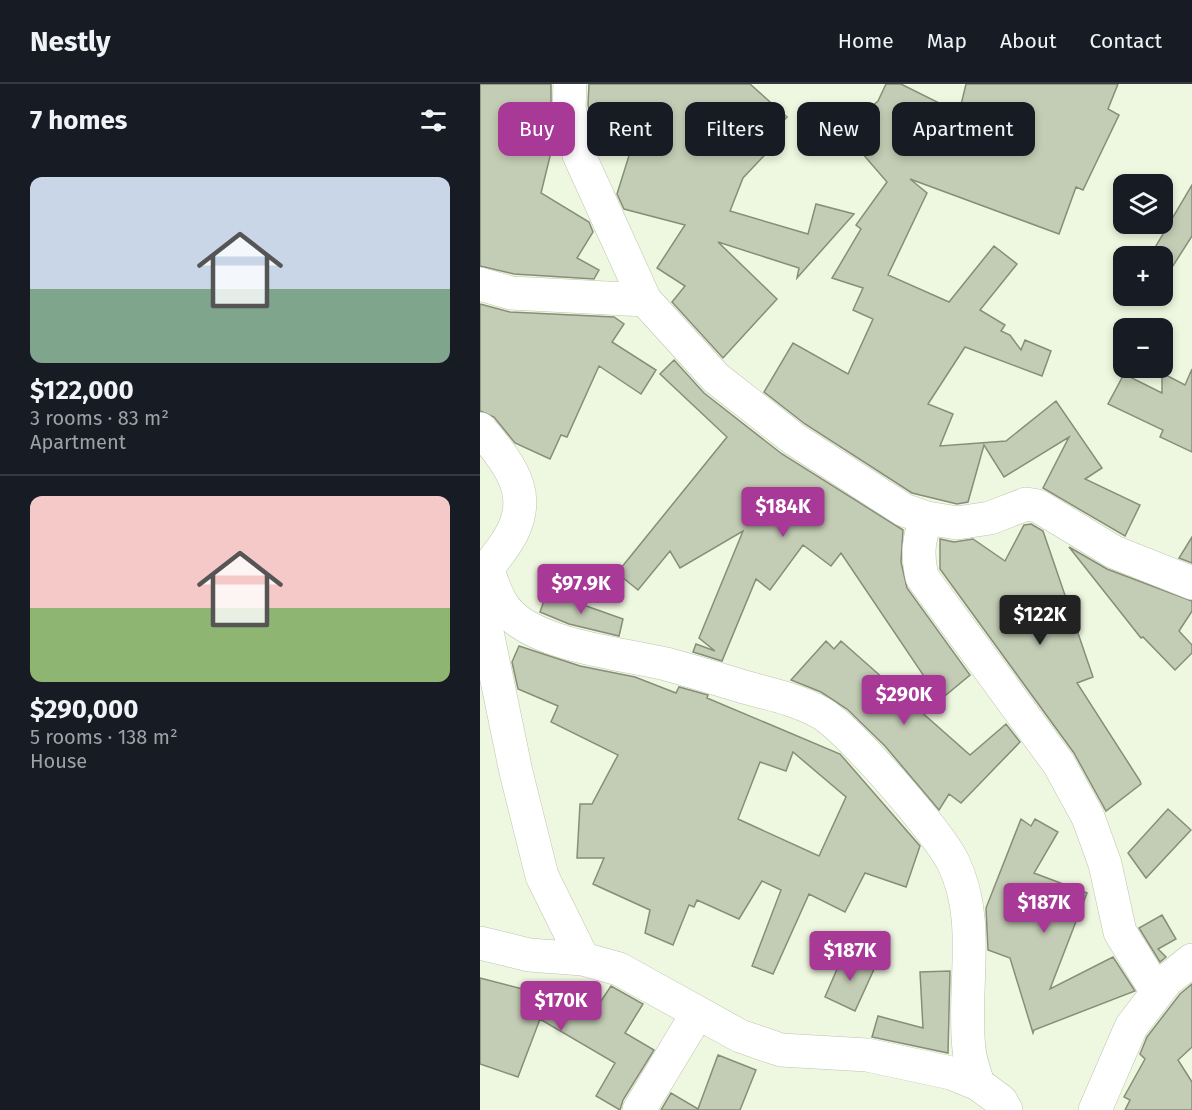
<!DOCTYPE html>
<meta charset="utf-8">
<style>
:root{--surface:#171b24;--page:#242831;--text:#f1f3f6;--muted:#9ea1a6;--line:#363941;--accent:#a83997}
body{margin:0;font-family:"Fira Sans",sans-serif;background:var(--page);color:var(--text);height:100vh;display:flex;flex-direction:column;font-size:22px;white-space:nowrap}
*{box-sizing:border-box;margin:0}
p{font-size:20px;color:var(--muted)}
.icon{flex:none;width:33px;height:33px;fill:none;stroke:currentColor;stroke-width:2;stroke-linecap:round;stroke-linejoin:round}
.map{position:relative;flex:1;overflow:hidden}
.panel{display:flex;flex-direction:column;background:var(--surface);width:480px}
.panel>*{flex:none}
.banner{position:absolute;left:18px;top:18px;width:570px;height:54px;display:flex;gap:12px}
.tools{position:absolute;left:633px;top:90px;display:grid;gap:12px}
.tools a{display:grid;place-items:center;width:60px;height:60px;border-radius:12px;background:var(--surface);box-shadow:0 3px 9px #0003;font-size:30px}
.price{position:absolute;translate:-50% -51px;padding:0 14px;border-radius:6px;background:var(--accent);color:#fff;font-size:20px;line-height:39px;filter:drop-shadow(0 2px 3px #0008)}
.price::after{content:'';position:absolute;left:50%;top:36px;width:18px;height:14px;margin-left:-9px;background:inherit;clip-path:polygon(0 0,100% 0,50% 100%)}
.price.current{background:#222;color:#fff}
ul{padding:0;list-style:none}
li{display:grid;align-content:center;gap:12px;height:318px;padding:0 30px}
li+li{border-top:2px solid var(--line)}
li span{display:grid;place-items:center;height:186px;border-radius:12px;color:#555}
li>.icon{margin-inline-start:auto}
span .icon{width:108px;height:108px;fill:#fffc;stroke-width:1}
li b{font-size:26px}
h2{display:flex;justify-content:space-between;align-items:center;height:72px;padding:0 30px;font-size:26px}
.tag{padding:0 21px;border-radius:12px;background:var(--surface);box-shadow:0 3px 9px #0003;font-size:21px;line-height:54px}
.tag.current{background:var(--accent);color:#fff}
header{display:flex;align-items:center;gap:36px;box-sizing:border-box;height:84px;padding:0 30px;background:var(--surface);border-bottom:2px solid var(--line)}
header strong{font-size:28px}
nav{display:flex;gap:33px;margin-inline-start:auto;font-size:21px}
main{display:flex;flex:1;min-height:0}
.map>svg:first-child{display:block}
.building{fill:#c3ccb4;stroke:#868e78;stroke-width:1.5;fill-rule:evenodd}
.lines{fill:none;stroke-linecap:round;stroke-linejoin:round}
.minor-casing{stroke:#bcc5ae;stroke-width:34}
.minor{stroke:#fff;stroke-width:33}
</style>
<header>
<strong>Nestly</strong>
<nav><a>Home</a><a>Map</a><a>About</a><a>Contact</a></nav>
</header>
<main>
<section class="panel">
<h2>7 homes<svg class="icon" aria-label="filters" viewBox="0 0 24 24"><path d="M4 7h16M4 17h16"/><circle cx="9" cy="7" r="2"/><circle cx="15" cy="17" r="2"/></svg></h2>
<ul>
<li><span style="background:linear-gradient(#c9d6e8 60%,#7fa58c 0)"><svg class="icon" aria-label="home" viewBox="0 0 24 24"><path d="M3 11l9-7 9 7M6 9v11h12V9"/></svg></span><div><b>$122,000</b><p>3 rooms · 83 m²</p><p>Apartment</p></div></li>
<li><span style="background:linear-gradient(#f6c9c9 60%,#8fb573 0)"><svg class="icon" aria-label="home" viewBox="0 0 24 24"><path d="M3 11l9-7 9 7M6 9v11h12V9"/></svg></span><div><b>$290,000</b><p>5 rooms · 138 m²</p><p>House</p></div></li>
</ul>
</section>
<div class="map">
<svg width="712" height="1026" viewBox="0 0 712 1026">
<rect width="100%" height="100%" fill="#eef7df"/>
<path class="building" d="M 0,0 L 71,0 L 71,27 L 77,55 L 74,56 L 61,109 L 109,138 L 113,148 L 97,174 L 119,186 L 114,195 L 34,190 L 0,182 Z
M 109,0 L 270,0 L 307,33 L 289,52 L 296,59 L 263,94 L 250,127 L 328,150 L 336,120 L 374,130 L 317,194 L 319,184 L 238,158 L 297,215 L 243,274 L 192,218 L 205,202 L 177,184 L 205,141 L 144,125 L 137,110 L 153,59 L 119,45 L 113,46 L 108,21 Z
M 406,0 L 421,0 L 479,29 L 486,0 L 638,0 L 628,25 L 639,31 L 603,106 L 596,103 L 579,150 L 430,95 L 447,109 L 408,191 L 469,218 L 514,162 L 537,180 L 500,226 L 525,241 L 521,247 L 530,251 L 541,266 L 545,256 L 571,267 L 562,292 L 485,263 L 448,320 L 473,330 L 460,362 L 526,357 L 576,317 L 622,384 L 605,395 L 660,421 L 645,452 L 563,404 L 589,353 L 524,393 L 504,361 L 488,418 L 477,420 L 432,409 L 325,340 L 284,308 L 313,259 L 368,290 L 393,235 L 373,226 L 383,204 L 352,194 L 381,145 L 376,141 L 407,98 L 363,47 L 398,17 Z
M 712,101 L 712,152 L 682,199 L 682,172 L 670,172 Z
M 0,220 L 30,228 L 134,233 L 144,240 L 132,258 L 176,286 L 161,310 L 119,282 L 87,353 L 81,351 L 70,375 L 35,359 L 14,333 L 0,327 Z
M 194,276 L 224,309 L 302,370 L 423,446 L 421,478 L 427,504 L 490,591 L 460,616 L 361,469 L 351,482 L 323,461 L 290,506 L 276,495 L 242,577 L 213,568 L 216,560 L 235,567 L 219,554 L 263,447 L 200,484 L 190,467 L 158,506 L 137,489 L 247,353 L 180,290 Z
M 712,285 L 712,368 L 680,353 L 683,346 L 628,320 L 644,290 L 682,309 L 682,289 L 705,301 Z
M 551,440 L 563,447 L 613,593 L 597,599 L 660,697 L 661,700 L 626,727 L 594,669 L 460,485 L 460,455 L 474,458 L 493,455 L 525,477 L 544,441 Z
M 712,453 L 712,479 L 699,474 Z
M 589,463 L 627,485 L 712,517 L 712,527 L 699,547 L 712,561 L 712,569 L 695,586 L 663,553 L 661,554 Z
M 67,508 L 143,535 L 139,552 L 89,540 L 60,528 Z
M 346,557 L 354,565 L 361,557 L 490,671 L 526,640 L 540,658 L 481,719 L 469,710 L 459,726 L 405,662 L 367,625 L 341,608 L 311,596 Z
M 39,562 L 100,582 L 155,593 L 196,609 L 199,603 L 228,611 L 227,614 L 360,670 L 440,762 L 426,803 L 385,789 L 365,828 L 329,810 L 293,890 L 272,882 L 301,806 L 282,797 L 259,835 L 217,816 L 214,823 L 209,821 L 193,861 L 165,849 L 170,826 L 113,800 L 124,774 L 97,774 L 100,720 L 112,720 L 138,671 L 71,638 L 78,622 L 38,605 L 32,578 ZM 313,668 L 366,713 L 339,772 L 258,735 L 280,678 L 306,687 Z
M 688,725 L 711,746 L 666,794 L 648,769 Z
M 541,735 L 551,742 L 555,735 L 578,748 L 554,789 L 607,809 L 570,905 L 633,873 L 655,907 L 554,946 L 553,949 L 530,874 L 508,866 L 506,824 Z
M 682,831 L 696,855 L 678,865 L 686,873 L 680,878 L 659,844 Z
M 364,869 L 395,883 L 375,927 L 345,913 Z
M 470,887 L 468,969 L 392,953 L 398,932 L 443,944 L 440,888 Z
M 0,894 L 82,915 L 85,909 L 115,926 L 131,902 L 163,920 L 145,949 L 174,966 L 143,1016 L 140,1026 L 116,1012 L 135,979 L 60,935 L 38,993 L 0,980 Z
M 712,900 L 712,963 L 698,976 L 712,998 L 712,1026 L 645,1026 L 650,1016 L 644,1013 L 665,975 L 660,970 L 667,953 L 700,910 Z
M 238,971 L 276,986 L 260,1026 L 181,1026 L 191,1009 L 218,1025 Z"/>
<g class="lines">
<defs>
<path id="minor" d="M 90,0 L 89,23 L 99,71 L 165,216 L 236,294 L 314,355 L 424,426 L 447,434 L 477,439 L 510,434 L 546,420 L 558,422 L 634,468 L 712,499
M 0,200 L 31,209 L 165,216
M 0,345 C 34,385 58,416 22,465 C 15,474 10,483 0,489
M 447,434 C 438,455 437,470 442,493 L 579,680 L 608,733 L 625,780 L 640,848 L 677,908
M 7,485 C 14,501 18,520 32,532 C 64,562 143,570 186,580 C 212,587 238,595 264,603 C 290,610 318,616 341,629 C 369,645 458,748 473,778 C 502,837 482,903 489,965 C 490,977 495,989 498,1000
M 7,494 L 6,543 L 36,688 L 62,792 L 103,875
M 0,859 L 49,871 L 103,875 L 139,885 L 260,952 L 301,966 L 387,971 L 471,989 L 498,1000 L 521,1017 L 526,1026
M 159,1026 L 217,930
M 615,1026 L 651,943 L 686,897 L 712,876"/>
</defs>
<use href="#minor" class="minor-casing"/>
<use href="#minor" class="minor"/>
</g>
</svg>
<div class="tools">
<a><svg class="icon" aria-label="layers" viewBox="0 0 24 24"><path d="M12 4l9 5-9 5-9-5zM3 14l9 5 9-5"/></svg></a>
<a>+</a>
<a>−</a>
</div>
<b class="price" style="left:303px;top:454px">$184K</b>
<b class="price" style="left:101px;top:531px">$97.9K</b>
<b class="price current" style="left:560px;top:562px">$122K</b>
<b class="price" style="left:424px;top:642px">$290K</b>
<b class="price" style="left:564px;top:850px">$187K</b>
<b class="price" style="left:370px;top:898px">$187K</b>
<b class="price" style="left:81px;top:948px">$170K</b>
<div class="banner">
<a class="tag current">Buy</a>
<a class="tag">Rent</a>
<a class="tag">Filters</a>
<a class="tag">New</a>
<a class="tag">Apartment</a>
</div>
</div>
</main>
